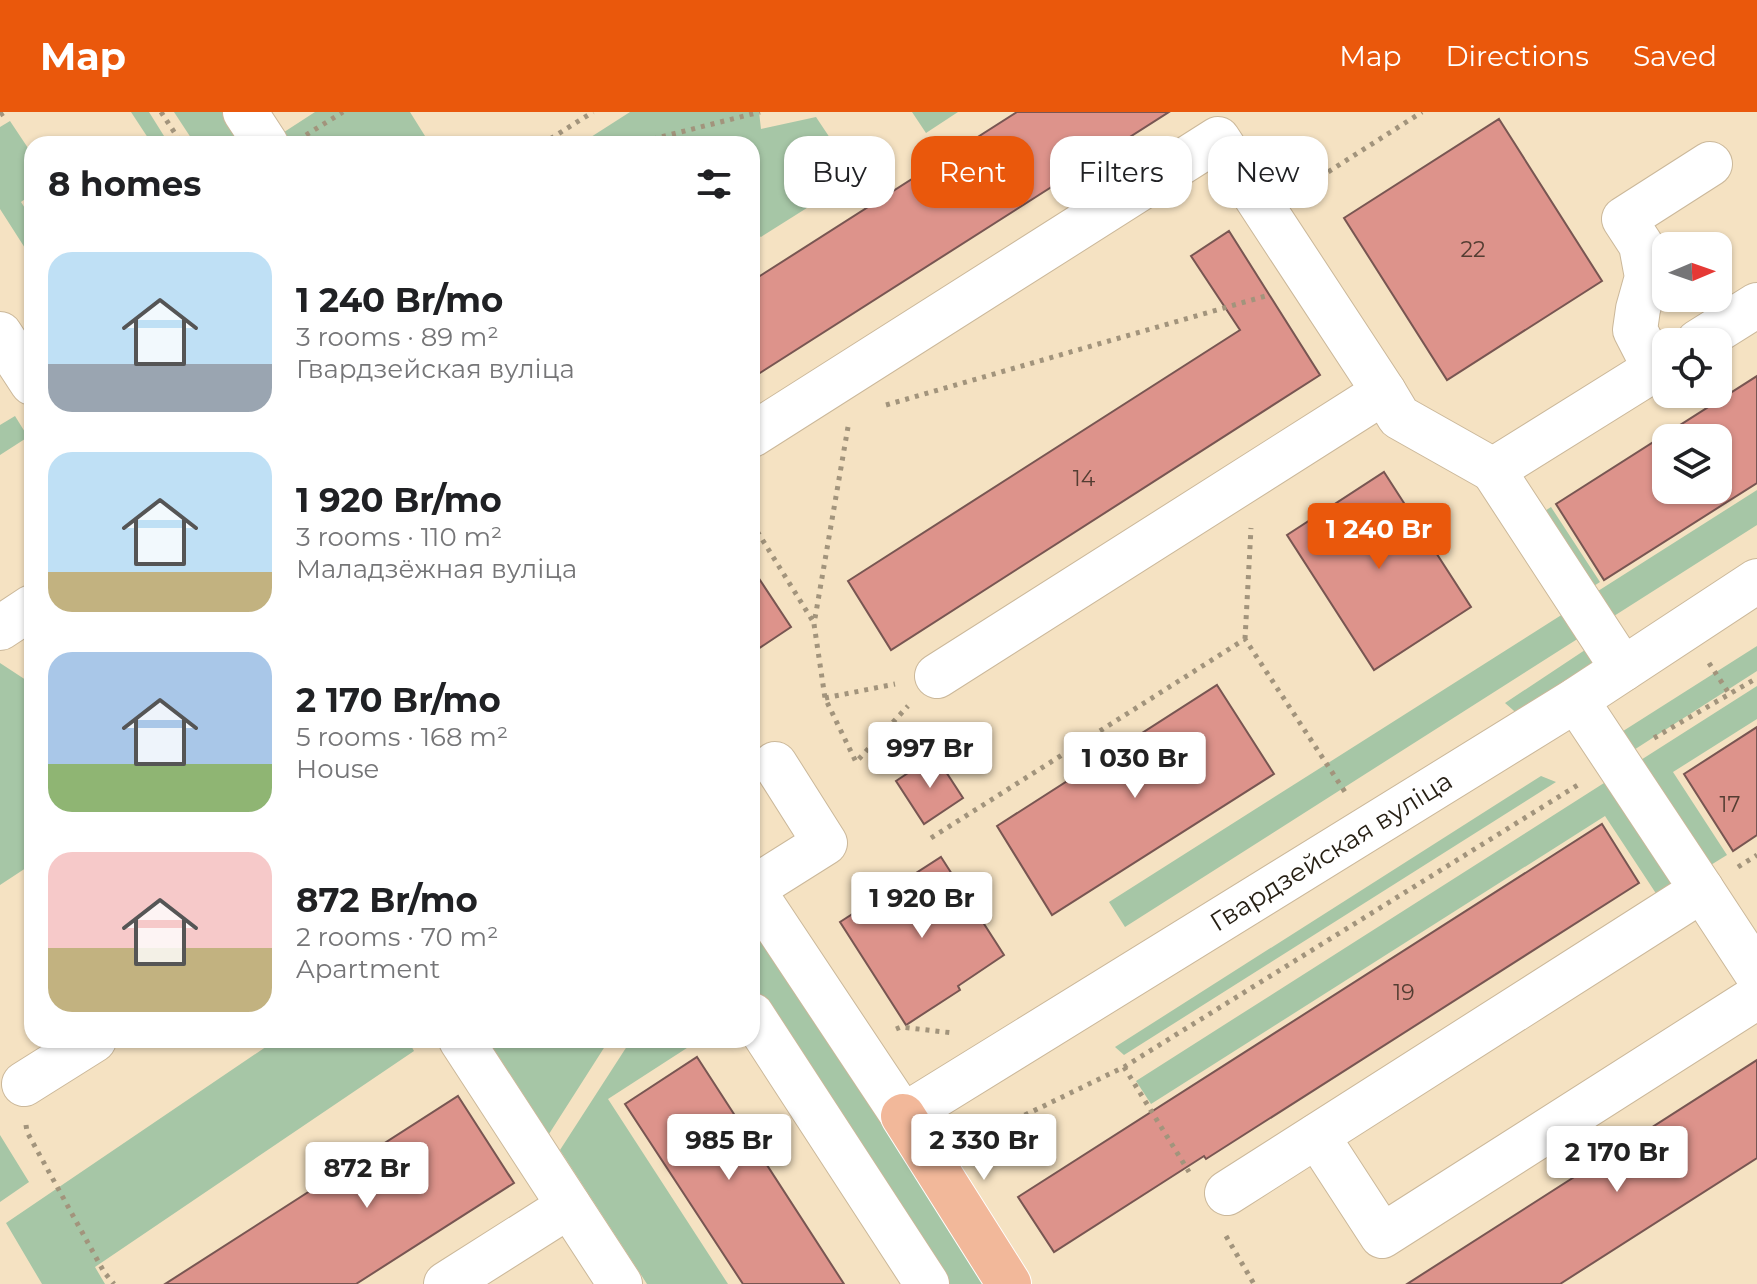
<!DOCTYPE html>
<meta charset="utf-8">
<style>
:root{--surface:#fff;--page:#f2f2f2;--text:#202124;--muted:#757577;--accent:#ea580c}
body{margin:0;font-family:Montserrat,sans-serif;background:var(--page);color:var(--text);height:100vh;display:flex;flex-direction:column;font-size:30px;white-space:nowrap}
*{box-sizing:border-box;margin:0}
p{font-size:26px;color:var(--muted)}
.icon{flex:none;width:44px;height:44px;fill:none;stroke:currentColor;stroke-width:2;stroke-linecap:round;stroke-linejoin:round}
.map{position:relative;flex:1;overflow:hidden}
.side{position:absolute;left:24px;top:24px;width:736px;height:912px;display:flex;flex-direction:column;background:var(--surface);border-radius:24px;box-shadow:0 2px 6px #0004}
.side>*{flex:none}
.banner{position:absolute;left:784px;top:24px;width:760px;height:72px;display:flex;gap:16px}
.needle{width:52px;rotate:88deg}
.tools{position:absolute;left:1652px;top:120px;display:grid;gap:16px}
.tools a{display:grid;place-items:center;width:80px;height:80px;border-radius:16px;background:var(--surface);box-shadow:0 2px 6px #0004;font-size:40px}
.price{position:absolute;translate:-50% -68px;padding:0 18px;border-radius:8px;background:#fff;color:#222;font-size:26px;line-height:52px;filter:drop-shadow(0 2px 4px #0008)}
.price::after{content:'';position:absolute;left:50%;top:48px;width:24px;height:18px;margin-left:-12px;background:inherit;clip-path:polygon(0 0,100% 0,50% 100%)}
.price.active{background:var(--accent);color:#fff}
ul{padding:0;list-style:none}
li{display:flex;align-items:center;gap:24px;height:200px;padding:0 24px}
li span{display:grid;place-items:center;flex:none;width:224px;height:160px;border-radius:24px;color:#555}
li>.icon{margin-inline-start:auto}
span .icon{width:96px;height:96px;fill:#fffc;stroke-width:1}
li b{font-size:34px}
h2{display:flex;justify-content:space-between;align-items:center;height:96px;padding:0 24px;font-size:34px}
.chip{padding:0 28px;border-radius:24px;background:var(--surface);box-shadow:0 2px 6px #0004;font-size:28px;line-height:72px}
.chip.active{background:var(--accent);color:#fff}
header{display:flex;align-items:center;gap:48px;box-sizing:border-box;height:112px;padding:0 40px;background:var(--accent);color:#fff}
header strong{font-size:38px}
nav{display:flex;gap:44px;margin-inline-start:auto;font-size:28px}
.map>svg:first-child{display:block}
.green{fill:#a6c6a6}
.building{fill:#dd938b;stroke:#785652;stroke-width:2;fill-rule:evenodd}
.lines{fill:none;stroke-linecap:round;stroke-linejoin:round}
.minor-casing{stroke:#cbb89a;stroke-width:46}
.major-casing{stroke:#fff;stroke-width:46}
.path{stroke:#a2947c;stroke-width:5;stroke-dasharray:4 6;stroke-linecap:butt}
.minor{stroke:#fff;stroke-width:44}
.major{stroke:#f2b89a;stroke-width:44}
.labels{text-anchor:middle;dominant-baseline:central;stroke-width:6;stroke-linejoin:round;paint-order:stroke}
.number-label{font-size:22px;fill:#543d32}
.street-label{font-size:26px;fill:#272015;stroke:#fff}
</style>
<header>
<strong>Map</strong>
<nav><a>Map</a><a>Directions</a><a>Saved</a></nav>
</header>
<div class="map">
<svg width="1757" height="1172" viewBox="0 0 1757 1172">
<rect width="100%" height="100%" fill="#f5e2c2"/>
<path class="green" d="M 131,0 L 149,0 L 169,32 L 152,32 Z
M 174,0 L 229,0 L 250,32 L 195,32 Z
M 315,0 L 410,0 L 430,32 L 283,32 L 278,24 Z
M 630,0 L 759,0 L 761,17 L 816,5 L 856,65 L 761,125 L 752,119 L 752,32 L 580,32 Z
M 912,0 L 958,0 L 926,21 Z
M 10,9 L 32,42 L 32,82 L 21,90 L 32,107 L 32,147 L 0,97 L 0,15 Z
M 15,304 L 28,325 L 0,343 L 0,313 Z
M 1757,378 L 1757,413 L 1603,511 L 1587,486 Z
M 1551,395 L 1600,470 L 1583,481 L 1534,406 Z
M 1574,495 L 1590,519 L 1125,815 L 1109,790 Z
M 1594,532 L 1606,553 L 1521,605 L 1505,591 Z
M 1757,534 L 1757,559 L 1626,643 L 1620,621 Z
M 0,551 L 32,572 L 32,752 L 0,773 Z
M 1757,574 L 1757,607 L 1673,660 L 1727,743 L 1701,759 L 1633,653 Z
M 1541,664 L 1556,670 L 1124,943 L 1115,935 Z
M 1615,664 L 1684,770 L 1659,786 L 1605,704 L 1151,992 L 1136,969 Z
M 752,802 L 994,1172 L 938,1172 L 752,887 Z
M 276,928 L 408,928 L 414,939 L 95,1155 L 105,1172 L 42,1172 L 6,1111 Z
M 488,928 L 609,928 L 549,1022 Z
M 631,928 L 686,928 L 690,934 L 608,987 L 728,1172 L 647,1172 L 560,1038 Z
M 0,1023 L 29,1070 L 0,1090 Z"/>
<path class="building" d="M 1017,0 L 1169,0 L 752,266 L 752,169 Z
M 1499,7 L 1602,169 L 1447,268 L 1344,106 Z
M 1229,119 L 1320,263 L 891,538 L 848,469 L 1240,218 L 1191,144 Z
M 1757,264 L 1757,371 L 1604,468 L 1556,392 ZM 1666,326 L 1718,326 L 1718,378 L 1666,378 Z
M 1384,360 L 1471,495 L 1374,558 L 1287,423 Z
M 752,456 L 791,515 L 752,541 Z
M 1217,573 L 1274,662 L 1052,803 L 997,714 Z
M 1757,615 L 1757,723 L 1733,739 L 1684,662 Z
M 935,643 L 963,686 L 924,712 L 896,669 Z
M 1602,712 L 1639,771 L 1206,1047 L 1204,1044 L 1054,1140 L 1018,1085 Z
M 941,745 L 1004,843 L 958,874 L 960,878 L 906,913 L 840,810 Z
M 697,945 L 844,1172 L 743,1172 L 625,992 Z
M 1757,948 L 1757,1046 L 1560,1172 L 1407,1172 Z
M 458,984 L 514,1071 L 356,1172 L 165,1172 Z"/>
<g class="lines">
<defs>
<g id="minor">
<path d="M 245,0 L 266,32"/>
<path d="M 0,222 L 32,271"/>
<path d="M 1698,230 L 1757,193"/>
<path d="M 1655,257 L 1635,218 L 1638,197 L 1647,165 L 1641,133 L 1624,107 L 1710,52"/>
<path d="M 752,323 L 1218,27 L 1384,280"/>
<path d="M 0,516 L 32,495"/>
<path d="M 1623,557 L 1493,358 L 1666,250"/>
<path d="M 937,564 L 1384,280 L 1399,305 L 1493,358"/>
<path id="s1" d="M 752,777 L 903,1004 L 1576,588 L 1757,469"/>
<path d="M 752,777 L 825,731 L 775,652"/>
<path d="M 1702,778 L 1757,862"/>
<path d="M 752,903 L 927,1172"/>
<path d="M 461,928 L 620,1172"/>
<path d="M 24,972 L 94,928"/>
<path d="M 1317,1024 L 1382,1124 L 1757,885"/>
<path d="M 1227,1081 L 1702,778 L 1576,588"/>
<path d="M 446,1172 L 569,1094"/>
</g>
<path id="major" d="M 903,1004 L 1009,1172"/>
</defs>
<use href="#minor" class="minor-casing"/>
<use href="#major" class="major-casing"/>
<path class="path" d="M 161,0 L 182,32
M 0,3 L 5,0
M 306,23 L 343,0
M 542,32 L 593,0
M 633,32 L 760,0
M 1303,76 L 1422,0
M 886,293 L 1269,183
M 848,315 L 814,512 L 825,586 L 856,650 L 908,594
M 752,411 L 814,511
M 1245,527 L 1251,416
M 1709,551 L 1730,583
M 825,586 L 895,572
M 1654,626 L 1757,566
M 752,715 L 758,724
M 931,726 L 1245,527 L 1345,680
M 1738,755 L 1757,743
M 896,917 L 901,915 L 953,921
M 1124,955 L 1189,1060
M 26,1013 L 27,1020 L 104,1160 L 114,1172
M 987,1053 L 989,1025 L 1025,1003 L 1124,955 L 1581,671
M 1226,1124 L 1254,1172"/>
<use href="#minor" class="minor"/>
<use href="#major" class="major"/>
</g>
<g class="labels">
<g class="number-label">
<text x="1473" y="137">22</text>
<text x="1084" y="366">14</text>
<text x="1730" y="692">17</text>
<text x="1404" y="880">19</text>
</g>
<g class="street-label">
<text stroke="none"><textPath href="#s1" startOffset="776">Гвардзейская вуліца</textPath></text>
</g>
</g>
</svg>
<div class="tools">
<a><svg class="needle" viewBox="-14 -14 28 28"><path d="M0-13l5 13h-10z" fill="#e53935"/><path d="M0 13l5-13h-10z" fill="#757577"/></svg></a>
<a><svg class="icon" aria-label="locate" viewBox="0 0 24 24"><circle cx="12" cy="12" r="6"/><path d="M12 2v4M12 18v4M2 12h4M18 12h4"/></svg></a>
<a><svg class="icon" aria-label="layers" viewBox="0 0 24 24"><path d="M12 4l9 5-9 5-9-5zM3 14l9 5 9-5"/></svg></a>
</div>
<b class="price active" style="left:1379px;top:459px">1 240 Br</b>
<b class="price" style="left:930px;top:678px">997 Br</b>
<b class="price" style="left:1135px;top:688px">1 030 Br</b>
<b class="price" style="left:922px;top:828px">1 920 Br</b>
<b class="price" style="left:729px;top:1070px">985 Br</b>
<b class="price" style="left:984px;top:1070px">2 330 Br</b>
<b class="price" style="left:1617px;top:1082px">2 170 Br</b>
<b class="price" style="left:367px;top:1098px">872 Br</b>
<div class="banner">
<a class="chip">Buy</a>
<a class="chip active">Rent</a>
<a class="chip">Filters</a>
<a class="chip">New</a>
</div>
<section class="side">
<h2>8 homes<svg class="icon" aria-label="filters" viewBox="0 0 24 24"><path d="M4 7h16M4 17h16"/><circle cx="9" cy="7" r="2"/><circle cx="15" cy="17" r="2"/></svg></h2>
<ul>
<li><span style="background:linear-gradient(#bfe0f5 70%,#9aa5b1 0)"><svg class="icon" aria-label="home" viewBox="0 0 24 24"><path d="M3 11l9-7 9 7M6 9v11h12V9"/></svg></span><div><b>1 240 Br/mo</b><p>3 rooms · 89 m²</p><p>Гвардзейская вуліца</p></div></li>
<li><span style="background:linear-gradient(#bfe0f5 75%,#c2b280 0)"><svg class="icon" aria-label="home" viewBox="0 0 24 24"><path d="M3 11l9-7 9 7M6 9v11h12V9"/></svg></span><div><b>1 920 Br/mo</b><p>3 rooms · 110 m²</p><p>Маладзёжная вуліца</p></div></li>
<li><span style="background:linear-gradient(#a9c7e8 70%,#8fb573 0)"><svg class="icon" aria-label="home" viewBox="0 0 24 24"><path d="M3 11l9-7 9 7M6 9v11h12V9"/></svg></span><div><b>2 170 Br/mo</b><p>5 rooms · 168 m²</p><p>House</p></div></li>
<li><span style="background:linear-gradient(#f6c9c9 60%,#c2b280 0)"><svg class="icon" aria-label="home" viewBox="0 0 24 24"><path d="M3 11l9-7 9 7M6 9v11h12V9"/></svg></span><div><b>872 Br/mo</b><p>2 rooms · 70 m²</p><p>Apartment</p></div></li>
</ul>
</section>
</div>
